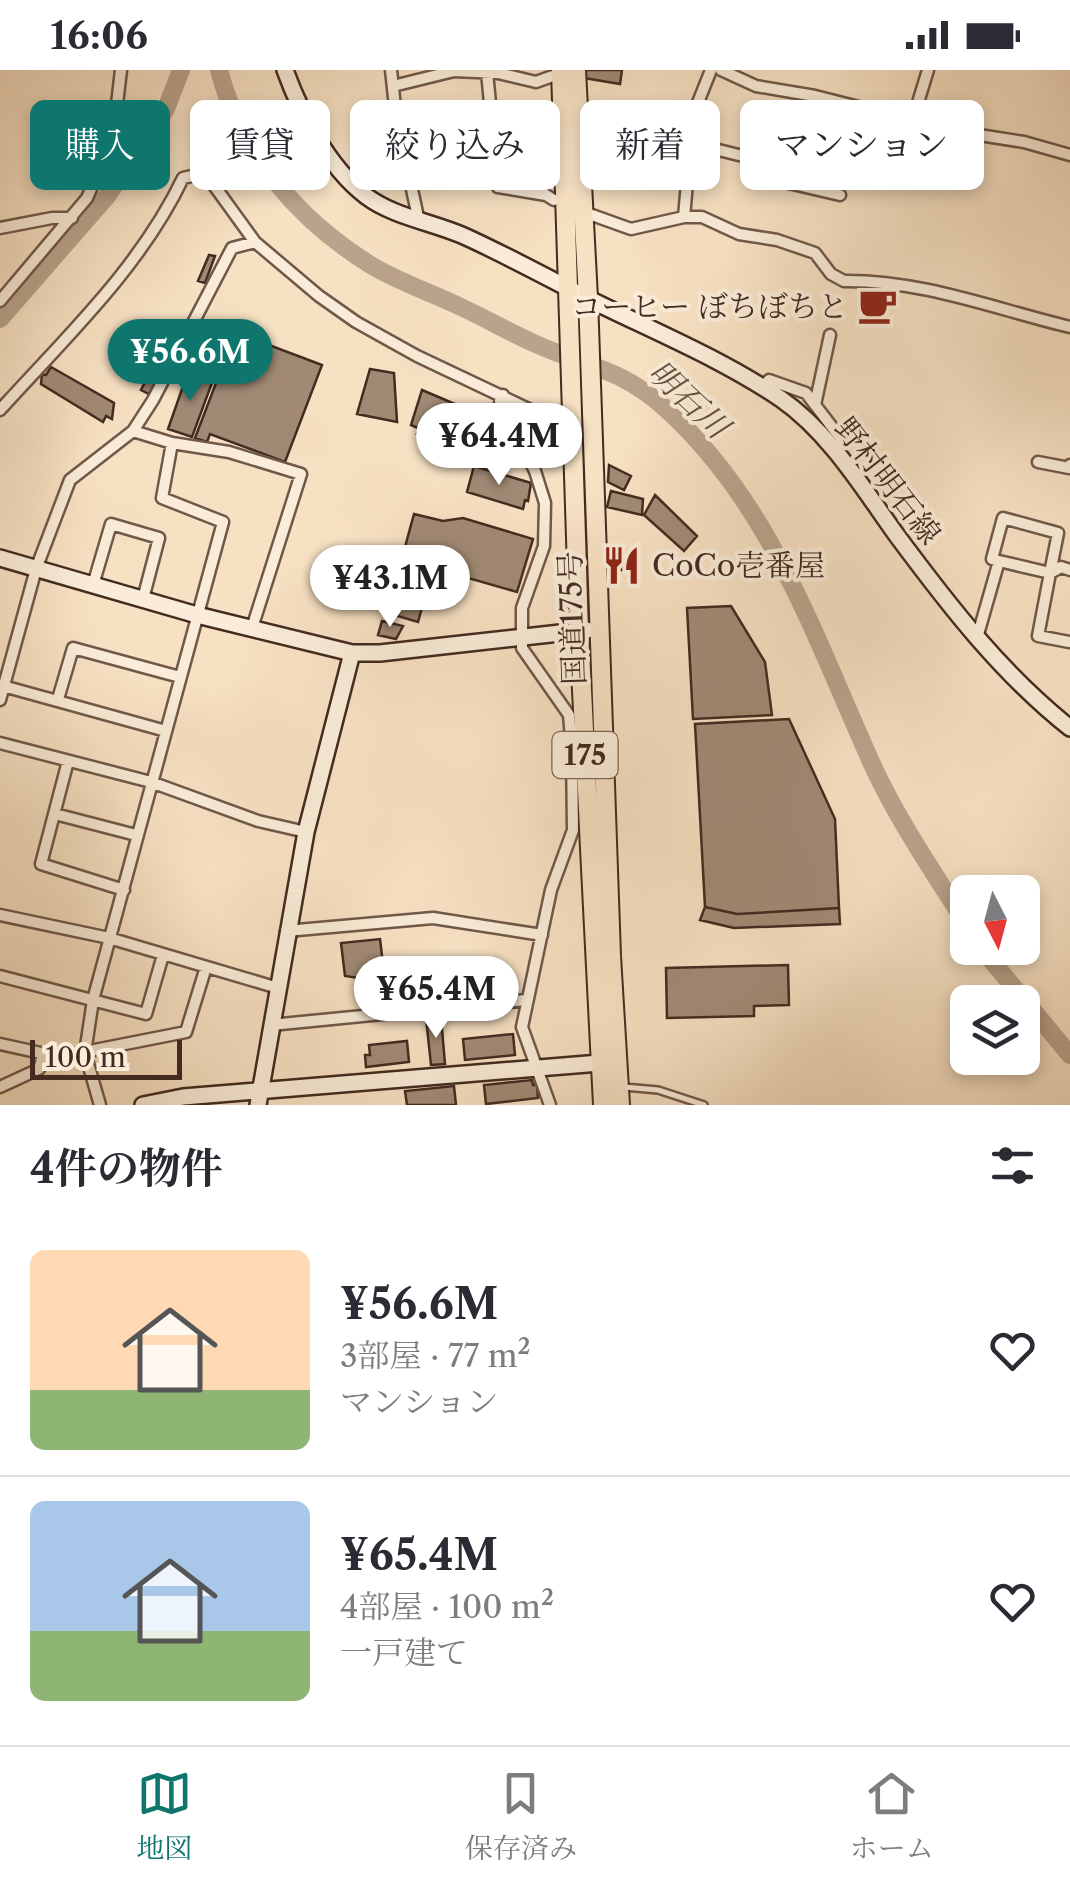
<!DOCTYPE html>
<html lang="ja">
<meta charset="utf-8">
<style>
:root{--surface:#fff;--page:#f7f7f7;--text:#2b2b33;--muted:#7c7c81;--line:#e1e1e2;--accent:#0f766e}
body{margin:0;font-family:"Libre Caslon Text","Noto Serif JP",serif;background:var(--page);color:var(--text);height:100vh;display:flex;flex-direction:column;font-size:38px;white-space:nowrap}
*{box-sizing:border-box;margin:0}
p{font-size:32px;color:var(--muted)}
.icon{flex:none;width:55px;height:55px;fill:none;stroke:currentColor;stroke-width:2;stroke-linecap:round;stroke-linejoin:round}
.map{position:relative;height:1035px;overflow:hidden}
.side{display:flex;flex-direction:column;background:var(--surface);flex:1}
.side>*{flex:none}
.banner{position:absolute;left:30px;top:30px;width:1010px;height:90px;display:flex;gap:20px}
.needle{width:65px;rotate:174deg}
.controls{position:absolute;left:950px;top:805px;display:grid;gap:20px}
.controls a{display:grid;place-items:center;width:90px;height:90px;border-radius:15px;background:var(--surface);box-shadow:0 5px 15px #0003;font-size:50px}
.scale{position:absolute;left:30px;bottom:25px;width:152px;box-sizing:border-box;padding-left:10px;border:5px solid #432b20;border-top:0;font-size:28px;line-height:35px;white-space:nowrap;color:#432b20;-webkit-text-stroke:8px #faecd8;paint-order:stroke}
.price{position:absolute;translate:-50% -85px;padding:0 22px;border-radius:35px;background:#fff;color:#222;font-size:32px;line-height:65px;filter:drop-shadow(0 2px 5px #0008)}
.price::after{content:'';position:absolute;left:50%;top:60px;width:30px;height:22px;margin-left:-15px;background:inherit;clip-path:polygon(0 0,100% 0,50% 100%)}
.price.on{background:var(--accent);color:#fff}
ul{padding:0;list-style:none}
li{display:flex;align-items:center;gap:30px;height:250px;padding:0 30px}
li+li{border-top:2px solid var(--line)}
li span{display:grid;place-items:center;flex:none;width:280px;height:200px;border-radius:15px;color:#555}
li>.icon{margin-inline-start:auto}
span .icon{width:120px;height:120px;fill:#fffc;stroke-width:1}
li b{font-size:42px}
h2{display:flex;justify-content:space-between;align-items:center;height:120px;padding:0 30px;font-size:42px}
.chip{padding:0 35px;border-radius:15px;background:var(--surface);box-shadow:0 5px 15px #0003;font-size:35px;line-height:90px}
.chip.on{background:var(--accent);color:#fff}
.status{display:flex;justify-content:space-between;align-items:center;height:70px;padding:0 50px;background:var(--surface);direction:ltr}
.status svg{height:28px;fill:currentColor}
.tab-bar{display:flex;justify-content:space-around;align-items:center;height:140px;border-top:2px solid var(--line);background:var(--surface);font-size:28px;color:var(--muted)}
.tab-bar a{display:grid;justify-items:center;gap:5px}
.tab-bar .on{color:var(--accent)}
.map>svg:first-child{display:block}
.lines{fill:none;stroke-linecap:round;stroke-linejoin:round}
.river{stroke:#baa38c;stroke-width:18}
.building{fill:#a18a75;stroke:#432b20;stroke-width:2.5}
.lane-casing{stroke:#705849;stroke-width:10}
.street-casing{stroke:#705849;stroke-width:15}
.secondary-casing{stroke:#432b20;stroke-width:20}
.highway-casing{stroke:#432b20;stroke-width:22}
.lane{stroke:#faecd8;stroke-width:5}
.street{stroke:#faecd8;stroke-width:10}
.secondary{stroke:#faecd8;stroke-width:15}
.highway{stroke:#f7e1c3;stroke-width:18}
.labels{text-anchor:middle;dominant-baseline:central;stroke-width:8;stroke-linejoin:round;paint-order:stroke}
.shield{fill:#faecd8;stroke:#7a6557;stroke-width:2.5}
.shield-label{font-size:28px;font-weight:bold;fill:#432b20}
.poi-label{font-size:30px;fill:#432b20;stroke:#faecd8;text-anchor:end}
.street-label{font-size:30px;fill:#432b20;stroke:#faecd8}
.water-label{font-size:32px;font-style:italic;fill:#674f40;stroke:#faecd8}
</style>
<div class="status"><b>16:06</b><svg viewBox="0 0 49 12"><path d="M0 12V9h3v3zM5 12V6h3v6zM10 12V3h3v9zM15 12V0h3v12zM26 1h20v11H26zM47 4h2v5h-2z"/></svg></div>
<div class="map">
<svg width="1070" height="1035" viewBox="0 0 1070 1035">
<rect width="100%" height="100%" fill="#f7e1c3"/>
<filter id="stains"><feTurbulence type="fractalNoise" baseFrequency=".002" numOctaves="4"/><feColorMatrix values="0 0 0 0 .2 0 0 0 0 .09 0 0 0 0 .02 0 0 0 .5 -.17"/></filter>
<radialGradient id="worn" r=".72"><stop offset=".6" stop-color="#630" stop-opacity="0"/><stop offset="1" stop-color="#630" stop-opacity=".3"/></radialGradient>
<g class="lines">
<path class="river" d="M 219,0 C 241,85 300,152 374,197 C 402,213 434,224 463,238 C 489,250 512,264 538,275 C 588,297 622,299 665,338 C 771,433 815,568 872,694 C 898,751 935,804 968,857
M 0,249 L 108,125 L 166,39 L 181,0
M 981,878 L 1070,985"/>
</g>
<path class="building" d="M 586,0 L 622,0 L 620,14 L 584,8 Z
M 610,38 L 630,41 L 625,66 L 606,63 Z
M 616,70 L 626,79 L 611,96 L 600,86 Z
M 543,86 L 546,113 L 533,115 L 529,87 Z
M 209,185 L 215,186 L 205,213 L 198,211 Z
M 203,253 L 228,262 L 224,271 L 233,273 L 237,263 L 322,295 L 285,392 L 210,364 L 207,372 L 195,368 L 226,287 L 194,275 Z
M 160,281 L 169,286 L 149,324 L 141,320 L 144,314 L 141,312 Z
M 51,297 L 114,333 L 112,349 L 106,346 L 103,352 L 41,314 L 42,304 L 46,305 Z
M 370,299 L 394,303 L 397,352 L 357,344 Z
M 188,302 L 213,310 L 192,367 L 168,359 Z
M 422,320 L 476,343 L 473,351 L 483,355 L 478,365 L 494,372 L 487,388 L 455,374 L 451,379 L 417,364 L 420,359 L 411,355 Z
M 609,395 L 631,406 L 624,420 L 608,412 Z
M 474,396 L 531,413 L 528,431 L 525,430 L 523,439 L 467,422 Z
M 611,421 L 643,429 L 642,445 L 607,437 Z
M 655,425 L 697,466 L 684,481 L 644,445 Z
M 414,444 L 443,451 L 463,448 L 533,469 L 517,522 L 444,501 L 430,509 L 418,552 L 387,543 Z
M 606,484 L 632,490 L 636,496 L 633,504 L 607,495 Z
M 731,536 L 765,592 L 772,645 L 693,649 L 687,538 Z
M 382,551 L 403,556 L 396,569 L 378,565 Z
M 789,649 L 835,749 L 839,838 L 737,844 L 705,837 L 695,654 Z
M 705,837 L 737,844 L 839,838 L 840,854 L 734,858 L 700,850 Z
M 380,869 L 384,902 L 365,909 L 345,906 L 341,873 Z
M 788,895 L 789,935 L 754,936 L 754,946 L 667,948 L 666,898 Z
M 441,947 L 445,994 L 431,995 L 426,948 Z
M 513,964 L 515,985 L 465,990 L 463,969 Z
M 407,971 L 409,992 L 366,997 L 365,985 L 370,985 L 369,975 Z
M 532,1010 L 533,1015 L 537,1015 L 538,1028 L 486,1034 L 484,1015 Z
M 454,1016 L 456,1035 L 407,1035 L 405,1021 Z"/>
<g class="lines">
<defs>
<path id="lane" d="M 624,1017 L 658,1020 L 704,1035"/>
<path id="street" d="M 391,0 L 396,46 L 418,147
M 721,0 L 756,16 L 815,26 L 954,61 L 1024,72 L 1070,85
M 487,2 L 498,117 L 546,125 L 554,130
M 393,16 L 454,1 L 498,3 L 536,12 L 561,3
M 913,49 L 928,0
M 690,73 L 751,88 L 759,106 L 840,125
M 592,145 L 631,159 L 684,147 L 702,147 L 739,164 L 777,170 L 815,183 L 831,204 L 844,211 C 922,210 995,239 1070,257
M 684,147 L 693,45 L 711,0
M 0,158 L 52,148 L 72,148
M 0,231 L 87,128 L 113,68 L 121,0
M 761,318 L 769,310 L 806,323 L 842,370 L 833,378
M 503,325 L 500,331 L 535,401 L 545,433 L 544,476 L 522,538 L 522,578 L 569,645 L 572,679 L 573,760 L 551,820 L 522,957 L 550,1035
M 815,335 L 830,265
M 0,340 C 66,267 140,198 183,108 L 205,103 L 255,172 L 319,226 L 356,252 L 417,286 L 575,361
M 133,361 L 172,373 L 229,382 L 301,404 L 252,558
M 1038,392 L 1069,398 L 1070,395
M 93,515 L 111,454 L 159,468 L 143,529
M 977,568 L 999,491 L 992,489 L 1003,448 L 1058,463 L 1050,503 L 999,491
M 1069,572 L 1038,566 L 1050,503 L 1061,497 L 1070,500
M 3,616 L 166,661
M 58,629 L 73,578 L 180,607
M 0,630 L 36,499 L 70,410 L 133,361 L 153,330 L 232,178 L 255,172
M 0,673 L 151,712 L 258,751 L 306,762
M 68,691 L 41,794 L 124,820
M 55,744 L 136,765
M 0,845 L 109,868 L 278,918
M 286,861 L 433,848 L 542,865
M 0,906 L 146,944 L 163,885
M 271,955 L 525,930
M 0,974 L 59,987 L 186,962 L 206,897
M 0,1017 L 39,999 L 43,986
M 100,1035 L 85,983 L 93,930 L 223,452 L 162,428 L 172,373"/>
<path id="secondary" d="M 285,0 C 301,44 328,97 366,126 C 394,147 432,152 464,166 C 508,186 550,209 593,231 C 656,262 722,289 781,329 C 830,363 864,420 898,467 C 950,537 1002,604 1070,658
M 0,488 L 197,545 L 352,583 L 380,583 L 587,560
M 143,1035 L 183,1027 L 612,992
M 258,1035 L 306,762 L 352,583"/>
<path id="highway" d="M 561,0 L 579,561 L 603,1035
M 576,0 L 588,228 L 611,886 L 620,1035"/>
</defs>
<use href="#lane" class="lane-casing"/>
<use href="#street" class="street-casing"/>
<use href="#secondary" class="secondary-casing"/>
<use href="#highway" class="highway-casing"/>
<use href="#lane" class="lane"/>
<use href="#street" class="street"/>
<use href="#secondary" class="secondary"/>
<use href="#highway" class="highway"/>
</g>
<defs>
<symbol id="cafe-bare" viewBox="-9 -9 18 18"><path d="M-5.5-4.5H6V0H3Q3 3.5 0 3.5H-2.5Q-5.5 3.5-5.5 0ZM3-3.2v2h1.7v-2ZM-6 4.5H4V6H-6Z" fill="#8f2418" stroke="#faecd8" stroke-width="2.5" paint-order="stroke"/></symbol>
<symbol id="restaurant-bare" viewBox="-9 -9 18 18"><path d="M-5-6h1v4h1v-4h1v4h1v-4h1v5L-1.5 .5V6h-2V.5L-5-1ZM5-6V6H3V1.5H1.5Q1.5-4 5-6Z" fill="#8f2418" stroke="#faecd8" stroke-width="2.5" paint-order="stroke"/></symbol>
</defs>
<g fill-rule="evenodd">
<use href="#cafe-bare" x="850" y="208" width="55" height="55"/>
<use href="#restaurant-bare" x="594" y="468" width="55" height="55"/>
</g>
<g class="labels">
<rect class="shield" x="552.5" y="662" width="65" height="46" rx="8"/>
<g class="shield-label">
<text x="585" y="685">175</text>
</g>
<g class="poi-label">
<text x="848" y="236">コーヒー ぼちぼちと</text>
<text x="652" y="495" text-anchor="start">CoCo壱番屋</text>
</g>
<g class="street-label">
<text transform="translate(888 411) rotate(52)">野村明石線</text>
<text transform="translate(572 548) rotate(-92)">国道175号</text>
</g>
<g class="water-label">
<text transform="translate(689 329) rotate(43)">明石川</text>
</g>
</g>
<rect width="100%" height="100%" filter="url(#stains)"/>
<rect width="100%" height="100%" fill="url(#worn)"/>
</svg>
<div class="controls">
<a><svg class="needle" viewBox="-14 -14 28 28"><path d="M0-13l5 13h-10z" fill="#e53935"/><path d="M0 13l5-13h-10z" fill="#7c7c81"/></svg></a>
<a><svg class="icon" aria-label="layers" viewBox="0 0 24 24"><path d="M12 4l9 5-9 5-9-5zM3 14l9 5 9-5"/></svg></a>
</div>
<div class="scale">100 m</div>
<b class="price on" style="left:190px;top:334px">¥56.6M</b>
<b class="price" style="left:499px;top:418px">¥64.4M</b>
<b class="price" style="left:390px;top:560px">¥43.1M</b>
<b class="price" style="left:436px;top:971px">¥65.4M</b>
<div class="banner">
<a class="chip on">購入</a>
<a class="chip">賃貸</a>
<a class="chip">絞り込み</a>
<a class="chip">新着</a>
<a class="chip">マンション</a>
</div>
</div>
<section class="side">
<h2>4件の物件<svg class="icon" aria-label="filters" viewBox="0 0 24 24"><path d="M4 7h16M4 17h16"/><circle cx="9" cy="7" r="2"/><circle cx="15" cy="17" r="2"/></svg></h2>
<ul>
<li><span style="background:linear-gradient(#ffd9b3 70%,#8fb573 0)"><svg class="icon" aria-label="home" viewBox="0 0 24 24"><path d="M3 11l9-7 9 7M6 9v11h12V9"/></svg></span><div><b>¥56.6M</b><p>3部屋 · 77 m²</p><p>マンション</p></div><svg class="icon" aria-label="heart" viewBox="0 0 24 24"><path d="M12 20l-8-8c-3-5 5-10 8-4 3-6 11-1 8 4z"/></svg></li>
<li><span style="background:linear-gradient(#a9c7e8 65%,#8fb573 0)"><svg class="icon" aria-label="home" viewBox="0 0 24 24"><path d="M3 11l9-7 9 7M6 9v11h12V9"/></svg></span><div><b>¥65.4M</b><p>4部屋 · 100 m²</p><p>一戸建て</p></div><svg class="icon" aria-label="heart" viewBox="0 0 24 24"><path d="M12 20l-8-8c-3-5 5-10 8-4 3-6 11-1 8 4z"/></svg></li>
</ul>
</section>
<nav class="tab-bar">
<a class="on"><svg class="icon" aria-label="map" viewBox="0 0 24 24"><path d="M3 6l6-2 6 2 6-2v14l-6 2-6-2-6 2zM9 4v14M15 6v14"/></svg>地図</a>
<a><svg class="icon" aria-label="saved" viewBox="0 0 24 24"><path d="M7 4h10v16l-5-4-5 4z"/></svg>保存済み</a>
<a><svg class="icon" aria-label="home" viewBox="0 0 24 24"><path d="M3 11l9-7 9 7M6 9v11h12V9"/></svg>ホーム</a>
</nav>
